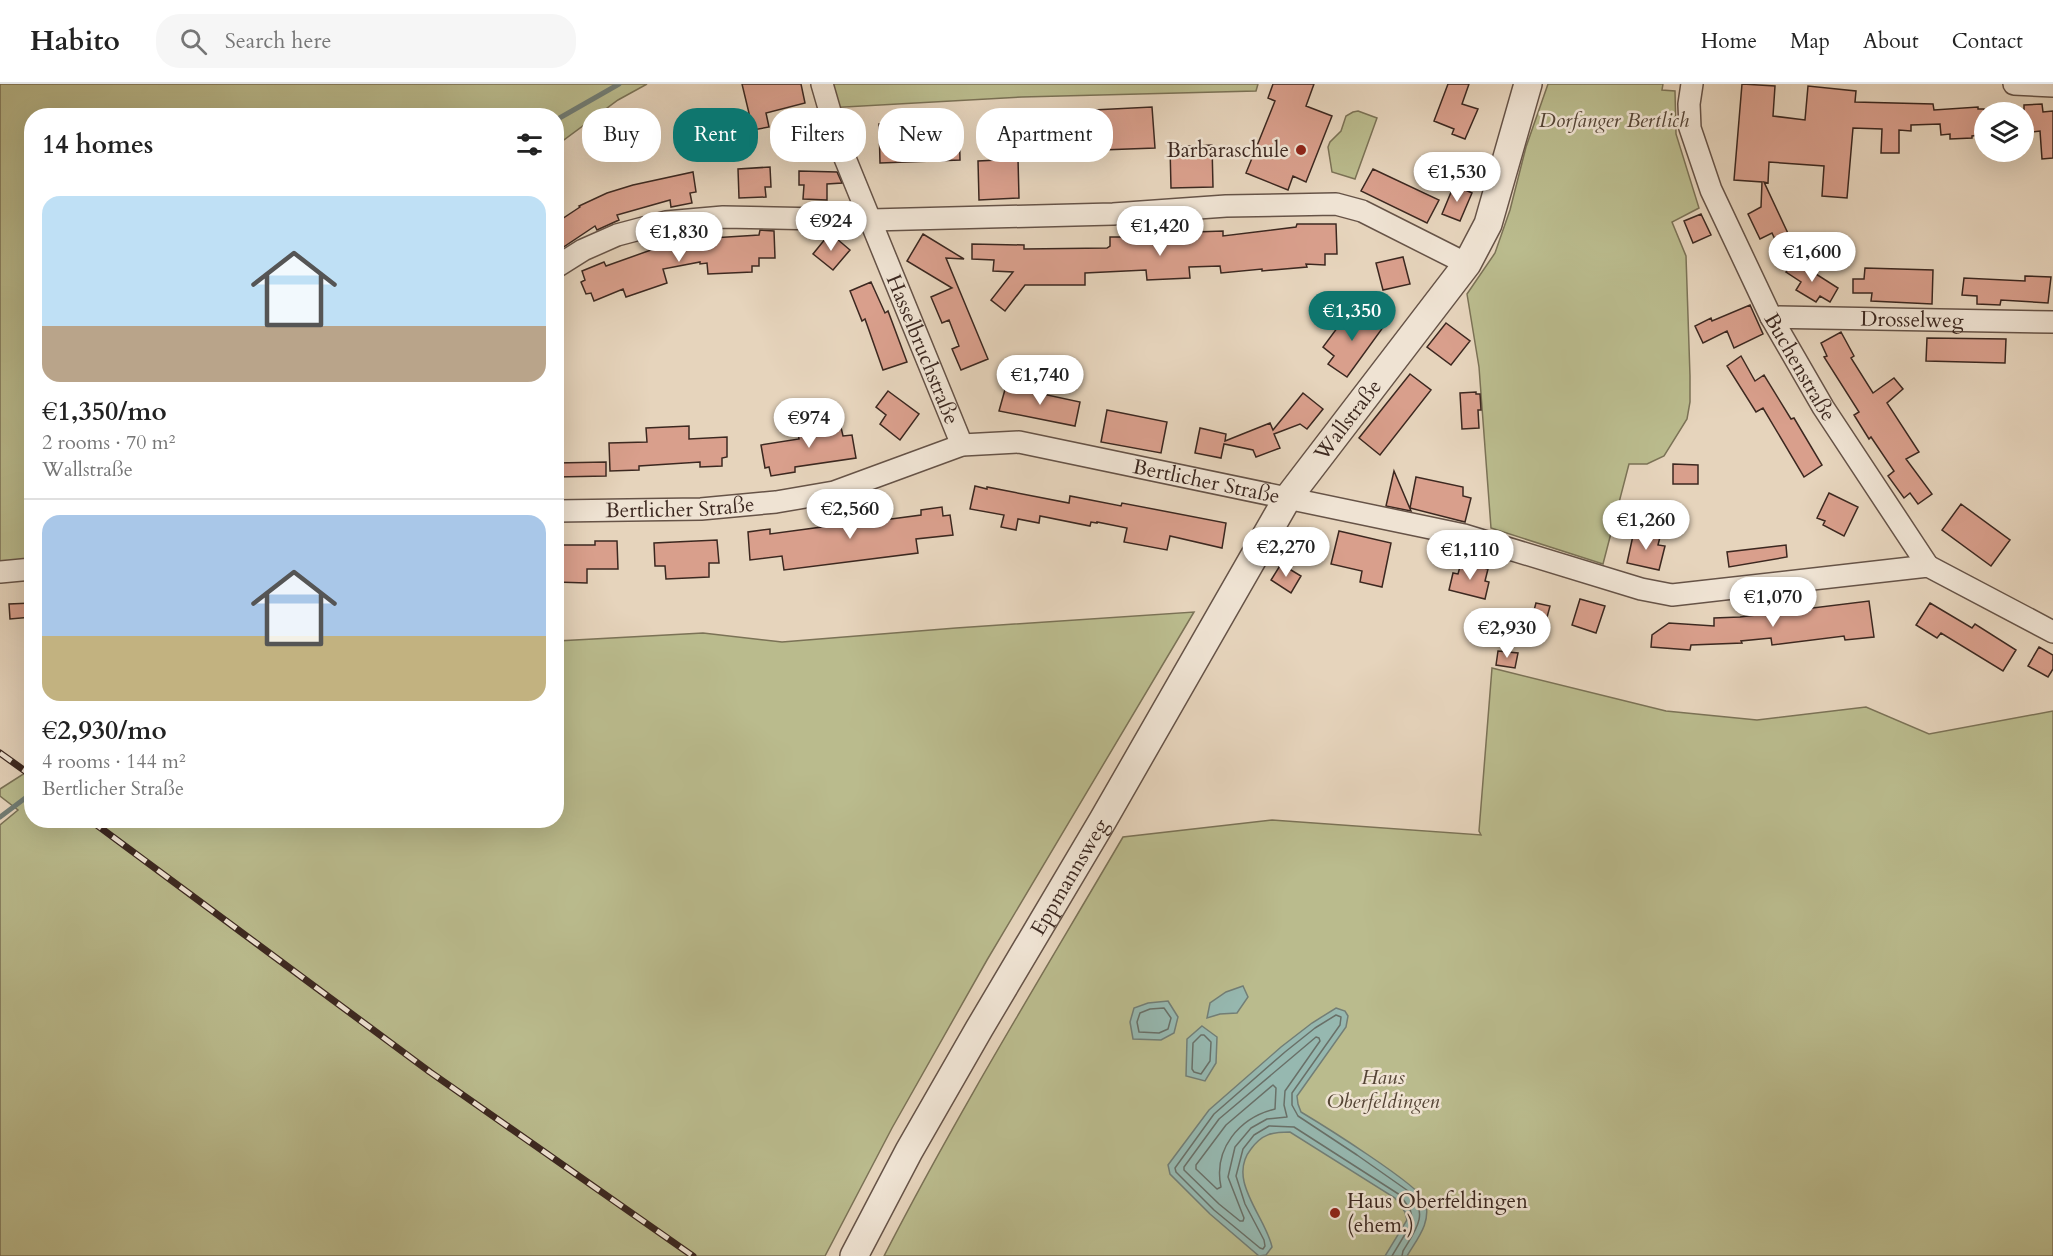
<!DOCTYPE html>
<meta charset="utf-8">
<style>
:root{--surface:#fff;--page:#f6f6f6;--text:#222;--muted:#767676;--line:#e0e0e0;--accent:#0f766e}
body{margin:0;font-family:Cardo,serif;background:var(--page);color:var(--text);height:100vh;display:flex;flex-direction:column;font-size:22px;white-space:nowrap}
*{box-sizing:border-box;margin:0}
p{font-size:20px;color:var(--muted)}
.icon{flex:none;width:33px;height:33px;fill:none;stroke:currentColor;stroke-width:2;stroke-linecap:round;stroke-linejoin:round}
.map{position:relative;flex:1;overflow:hidden}
.panel{position:absolute;left:24px;top:24px;width:540px;height:720px;display:flex;flex-direction:column;background:var(--surface);border-radius:24px;box-shadow:0 6px 24px #0002}
.panel>*{flex:none}
.hud{position:absolute;left:582px;top:24px;width:570px;height:54px;display:flex;gap:12px}
.buttons{position:absolute;left:1974px;top:18px;display:grid;gap:12px}
.buttons a{display:grid;place-items:center;width:60px;height:60px;border-radius:50%;background:var(--surface);box-shadow:0 6px 24px #0002;font-size:30px}
.price{position:absolute;translate:-50% -51px;padding:0 14px;border-radius:21px;background:#fff;color:#222;font-size:20px;line-height:39px;filter:drop-shadow(0 2px 3px #0008)}
.price::after{content:'';position:absolute;left:50%;top:36px;width:18px;height:14px;margin-left:-9px;background:inherit;clip-path:polygon(0 0,100% 0,50% 100%)}
.price.on{background:var(--accent);color:#fff}
ul{padding:0;list-style:none}
li{display:grid;align-content:center;gap:12px;height:318px;padding:0 18px}
li+li{border-top:2px solid var(--line)}
li span{display:grid;place-items:center;height:186px;border-radius:18px;color:#555}
li>.icon{margin-inline-start:auto}
span .icon{width:108px;height:108px;fill:#fffc;stroke-width:1}
li b{font-size:26px}
h2{display:flex;justify-content:space-between;align-items:center;height:72px;padding:0 18px;font-size:26px}
.tag{padding:0 21px;border-radius:24px;background:var(--surface);box-shadow:0 6px 24px #0002;font-size:21px;line-height:54px}
.tag.on{background:var(--accent);color:#fff}
header{display:flex;align-items:center;gap:36px;box-sizing:border-box;height:84px;padding:0 30px;background:var(--surface);border-bottom:2px solid var(--line)}
header strong{font-size:28px}
nav{display:flex;gap:33px;margin-inline-start:auto;font-size:21px}
.search{width:420px;height:54px;background:var(--page);display:flex;align-items:center;gap:15px;box-sizing:border-box;padding:0 21px;border-radius:24px;color:var(--muted);font-size:22px}
.map>svg:first-child{display:block}
.green{fill:#babb8d;stroke:#7b7256;stroke-width:1.5}
.water{fill:#96b8b0;stroke:#727e76;stroke-width:1.5}
.lines{fill:none;stroke-linecap:round;stroke-linejoin:round}
.shore{stroke:#697068;stroke-width:1.5}
.stream{stroke:#727e76;stroke-width:5}
.building{fill:#d99f8c;stroke:#3c2820;stroke-width:1.5}
.minor-casing{stroke:#665347;stroke-width:24}
.tertiary-casing{stroke:#665347;stroke-width:30}
.minor{stroke:#efe3d3;stroke-width:21}
.tertiary{stroke:#efe3d3;stroke-width:27}
.rail-casing{stroke:#3c2820;stroke-width:7}
.rail{stroke:#efe3d3;stroke-width:4.5;stroke-dasharray:14;stroke-linecap:butt}
.poi-dot{fill:#8f2418;stroke:#efe3d3;stroke-width:2}
.labels{text-anchor:middle;dominant-baseline:central;stroke-width:5;stroke-linejoin:round;paint-order:stroke}
.park-label{font-size:21px;font-style:italic;fill:#554536;stroke:#efe3d3}
.poi-label{font-size:21px;fill:#3c2820;stroke:#efe3d3;text-anchor:end}
.street-label{font-size:21px;fill:#3c2820;stroke:#efe3d3}
</style>
<header>
<strong>Habito</strong>
<div class="search"><svg class="icon" aria-label="search" viewBox="0 0 24 24"><circle cx="10" cy="10" r="6"/><path d="M15 15l6 6"/></svg>Search here</div>
<nav><a>Home</a><a>Map</a><a>About</a><a>Contact</a></nav>
</header>
<div class="map">
<svg width="2053" height="1172" viewBox="0 0 2053 1172">
<rect width="100%" height="100%" fill="#e6d4bc"/>
<filter id="stains"><feTurbulence type="fractalNoise" baseFrequency=".00333" numOctaves="4"/><feColorMatrix values="0 0 0 0 .2 0 0 0 0 .09 0 0 0 0 .02 0 0 0 .5 -.17"/></filter>
<radialGradient id="worn" r=".72"><stop offset=".6" stop-color="#630" stop-opacity="0"/><stop offset="1" stop-color="#630" stop-opacity=".3"/></radialGradient>
<path class="green" d="M 0,0 L 647,0 L 618,16 L 557,61 L 556,32 L 32,32 L 31,480 L 0,484 Z
M 823,0 L 1258,0 L 1256,7 L 1022,13 L 827,24 Z
M 1548,0 L 1663,0 L 1662,6 L 1675,7 L 1676,50 L 1699,124 L 1672,138 L 1686,172 L 1690,292 L 1690,318 L 1687,335 L 1664,372 L 1647,380 L 1629,380 L 1603,480 L 1491,444 L 1479,283 L 1467,210 L 1495,169 L 1510,126 L 1526,63 Z
M 1358,27 L 1377,34 L 1355,95 L 1332,88 L 1328,63 L 1330,58 L 1341,47 L 1346,32 L 1353,28 Z
M 1194,528 L 987,876 L 892,1044 L 825,1172 L 0,1172 L 0,741 L 18,726 L 0,712 L 0,705 L 31,685 L 32,736 L 556,736 L 557,557 L 703,549 L 782,558 L 956,544 Z
M 1492,584 L 1666,627 L 1757,636 L 1866,623 L 1929,650 L 2053,627 L 2053,1172 L 884,1172 C 958,1028 1041,893 1123,753 L 1272,736 L 1481,751 L 1479,747 Z"/>
<path class="water" d="M 1243,902 L 1248,913 L 1237,929 L 1220,930 L 1207,934 L 1210,919 L 1226,908 Z
M 1168,917 L 1178,933 L 1174,949 L 1161,956 L 1133,955 L 1130,938 L 1134,924 L 1148,919 Z
M 1336,924 L 1345,927 L 1348,932 L 1346,943 L 1297,1012 L 1298,1020 L 1301,1028 C 1321,1040 1419,1101 1425,1117 C 1432,1138 1417,1155 1407,1172 L 1385,1172 L 1407,1136 L 1405,1128 L 1395,1114 L 1290,1048 C 1272,1048 1262,1050 1251,1065 C 1226,1096 1266,1133 1272,1163 L 1266,1171 L 1259,1172 L 1210,1130 L 1170,1090 L 1168,1081 L 1209,1026 L 1281,963 L 1312,939 Z
M 1202,942 L 1217,953 L 1216,979 L 1205,997 L 1186,992 L 1187,955 Z"/>
<g class="lines">
<path class="shore" d="M 1164,924 L 1171,934 L 1168,945 L 1159,949 L 1139,948 L 1137,938 L 1140,929 L 1150,925 Z
M 1201,951 L 1204,951 L 1211,958 L 1210,977 L 1201,990 L 1194,988 L 1192,985 L 1193,959 Z
M 1316,953 L 1319,954 L 1320,957 L 1285,1007 L 1284,1021 L 1287,1033 L 1267,1035 L 1251,1044 L 1235,1063 L 1228,1093 L 1244,1134 L 1243,1137 L 1240,1137 L 1219,1120 L 1184,1086 L 1184,1083 L 1219,1035 Z
M 1273,1001 L 1276,1004 L 1275,1025 C 1239,1034 1213,1065 1221,1103 L 1217,1105 L 1196,1085 L 1196,1081 L 1226,1041 Z
M 1392,1172 L 1413,1137 L 1410,1125 L 1400,1111 L 1294,1043 L 1269,1042 L 1254,1051 L 1243,1065 L 1236,1092 L 1245,1120 L 1264,1156 L 1265,1162 L 1263,1165 L 1260,1164 L 1214,1126 L 1176,1088 L 1175,1084 L 1214,1030 L 1285,968 L 1315,944 L 1336,931 L 1341,933 L 1340,941 L 1292,1009 L 1292,1021 L 1298,1032 L 1357,1071 L 1411,1109 C 1429,1131 1415,1147 1403,1167 L 1402,1172"/>
<path class="stream" d="M 556,36 L 619,0
M 0,733 L 32,709"/>
</g>
<path class="building" d="M 742,0 L 801,0 L 805,19 L 766,29 L 769,43 L 753,46 Z
M 1273,0 L 1314,0 L 1306,22 L 1332,32 L 1306,98 L 1293,92 L 1288,106 L 1246,89 L 1275,17 L 1268,14 Z
M 1448,0 L 1469,0 L 1462,20 L 1478,25 L 1465,55 L 1452,50 L 1454,45 L 1434,37 Z
M 1742,0 L 1775,2 L 1773,32 L 1805,36 L 1808,2 L 1856,7 L 1855,18 L 1933,20 L 1934,26 L 1978,23 L 1978,25 L 1984,25 L 1984,47 L 1980,47 L 1980,51 L 1972,52 L 1972,54 L 1950,55 L 1950,50 L 1941,51 L 1940,40 L 1911,41 L 1911,47 L 1899,46 L 1899,69 L 1881,69 L 1882,45 L 1853,44 L 1847,114 L 1822,112 L 1824,82 L 1769,78 L 1768,99 L 1764,98 L 1799,173 L 1786,179 L 1772,149 L 1760,155 L 1748,130 L 1761,123 L 1762,98 L 1734,96 Z
M 2042,20 L 2043,28 L 2053,27 L 2053,74 L 2042,75 L 2040,47 L 2024,49 L 2024,21 Z
M 1152,23 L 1155,64 L 1075,67 L 1076,73 L 1034,74 L 1032,34 L 1071,33 L 1073,27 Z
M 959,36 L 960,76 L 880,79 L 879,40 Z
M 1212,61 L 1213,103 L 1171,104 L 1170,63 Z
M 1018,75 L 1019,114 L 979,116 L 978,77 Z
M 770,83 L 771,103 L 765,103 L 766,113 L 739,114 L 738,85 Z
M 1373,85 L 1439,116 L 1427,139 L 1361,107 Z
M 799,87 L 837,88 L 842,99 L 827,100 L 827,116 L 803,115 L 804,101 L 799,101 Z
M 693,88 L 696,108 L 690,109 L 692,119 L 671,123 L 670,116 L 617,131 L 619,136 L 597,146 L 595,142 L 556,168 L 556,139 L 580,123 L 579,122 L 607,109 L 633,101 Z
M 1454,101 L 1472,109 L 1460,137 L 1442,130 Z
M 1701,130 L 1711,151 L 1693,159 L 1684,137 Z
M 1297,140 L 1336,140 L 1337,170 L 1325,170 L 1325,181 L 1306,180 L 1307,183 L 1262,187 L 1262,185 L 1221,189 L 1220,182 L 1189,183 L 1190,194 L 1147,196 L 1146,186 L 1085,189 L 1085,201 L 1025,201 L 1005,227 L 991,216 L 1013,188 L 993,187 L 994,176 L 972,175 L 972,160 L 1024,161 L 1024,165 L 1107,164 L 1110,162 L 1110,153 L 1166,153 L 1195,151 L 1195,148 L 1223,147 L 1223,152 L 1296,143 Z
M 760,146 L 774,147 L 775,174 L 759,174 L 759,182 L 752,182 L 752,188 L 708,190 L 707,179 L 700,180 L 700,178 L 663,185 L 667,199 L 626,213 L 623,205 L 594,217 L 591,209 L 586,210 L 581,198 L 585,196 L 582,187 L 604,178 L 606,182 L 665,161 L 664,157 L 696,152 L 696,155 L 759,151 Z
M 830,149 L 850,166 L 833,186 L 813,170 Z
M 923,150 L 964,175 L 946,174 L 988,275 L 961,286 L 952,265 L 959,262 L 949,236 L 942,239 L 931,213 L 952,204 L 907,177 Z
M 1403,173 L 1410,200 L 1383,206 L 1376,179 Z
M 1794,176 L 1838,204 L 1830,218 L 1820,212 L 1816,218 L 1796,206 L 1801,198 L 1786,188 Z
M 1865,184 L 1933,186 L 1932,220 L 1871,217 L 1872,209 L 1853,209 L 1853,195 L 1864,195 Z
M 2025,192 L 2051,193 L 2048,219 L 2001,216 L 2000,221 L 1977,220 L 1977,212 L 1962,211 L 1964,194 L 2025,197 Z
M 871,198 L 885,229 L 888,227 L 907,278 L 883,286 L 865,235 L 862,237 L 850,207 Z
M 1750,221 L 1763,250 L 1734,264 L 1727,247 L 1703,259 L 1695,242 L 1711,234 L 1712,237 Z
M 1349,228 L 1360,236 L 1366,228 L 1384,242 L 1347,293 L 1328,280 L 1334,272 L 1323,263 Z
M 1446,239 L 1470,257 L 1451,281 L 1427,263 Z
M 1841,248 L 1854,272 L 1851,274 L 1873,309 L 1894,294 L 1903,305 L 1887,319 L 1919,368 L 1906,375 L 1932,410 L 1918,420 L 1910,409 L 1904,414 L 1888,392 L 1894,387 L 1871,353 L 1869,355 L 1854,331 L 1859,328 L 1824,273 L 1827,272 L 1821,259 Z
M 1927,254 L 2006,255 L 2005,279 L 1926,277 Z
M 1741,272 L 1755,297 L 1764,291 L 1791,335 L 1794,334 L 1822,381 L 1804,393 L 1763,324 L 1756,328 L 1727,282 Z
M 1410,290 L 1431,306 L 1380,371 L 1359,354 Z
M 1006,302 L 1080,318 L 1075,342 L 999,327 Z
M 888,307 L 919,330 L 900,356 L 880,340 L 886,331 L 876,323 Z
M 1476,308 L 1476,310 L 1480,310 L 1481,326 L 1478,326 L 1479,344 L 1462,345 L 1460,309 Z
M 1303,309 L 1323,325 L 1307,345 L 1300,340 L 1274,350 L 1280,364 L 1256,373 L 1253,366 L 1224,360 L 1221,374 L 1195,369 L 1200,344 L 1226,350 L 1225,357 L 1270,339 L 1273,346 Z
M 1107,326 L 1167,338 L 1161,369 L 1101,358 Z
M 840,339 L 843,352 L 852,351 L 856,374 L 795,383 L 795,388 L 771,392 L 769,383 L 765,384 L 761,361 L 799,355 L 797,345 Z
M 689,342 L 689,355 L 727,353 L 727,373 L 722,374 L 722,382 L 700,383 L 700,378 L 639,382 L 639,386 L 610,387 L 609,359 L 647,358 L 646,344 Z
M 606,378 L 606,392 L 556,393 L 556,379 Z
M 1673,380 L 1698,381 L 1698,400 L 1673,400 Z
M 1394,387 L 1411,427 L 1386,422 Z
M 1416,393 L 1463,403 L 1463,412 L 1471,414 L 1465,438 L 1410,424 Z
M 975,402 L 987,405 L 987,403 L 1069,419 L 1070,412 L 1121,422 L 1122,419 L 1226,439 L 1222,464 L 1170,452 L 1167,466 L 1124,458 L 1127,444 L 1097,438 L 1097,439 L 1091,438 L 1090,442 L 1040,432 L 1039,439 L 1018,435 L 1016,446 L 1001,443 L 1004,431 L 970,425 Z
M 1829,409 L 1858,423 L 1844,452 L 1823,441 L 1825,437 L 1817,434 Z
M 1961,420 L 2010,456 L 1991,482 L 1942,446 Z
M 942,423 L 943,432 L 950,431 L 953,451 L 916,455 L 918,469 L 784,486 L 782,472 L 750,476 L 748,448 L 770,445 L 770,450 L 829,442 L 829,439 L 844,437 L 861,435 L 861,439 L 921,431 L 921,426 Z
M 1339,447 L 1391,459 L 1382,503 L 1360,498 L 1362,487 L 1331,480 Z
M 1634,447 L 1660,453 L 1658,461 L 1665,462 L 1659,486 L 1627,479 Z
M 717,456 L 719,479 L 709,479 L 709,493 L 666,495 L 665,482 L 655,482 L 654,459 Z
M 595,457 L 617,457 L 618,485 L 587,485 L 587,499 L 556,498 L 556,461 L 595,461 Z
M 1786,461 L 1787,473 L 1729,483 L 1727,468 Z
M 1461,479 L 1488,485 L 1485,497 L 1489,498 L 1485,515 L 1449,506 L 1453,489 L 1458,490 Z
M 1281,480 L 1301,492 L 1291,509 L 1271,496 Z
M 1580,515 L 1605,522 L 1596,549 L 1572,541 Z
M 1869,517 L 1874,553 L 1845,556 L 1844,552 L 1772,561 L 1771,554 L 1741,557 L 1742,559 L 1691,561 L 1690,566 L 1651,563 L 1652,551 L 1669,539 L 1714,542 L 1714,534 L 1740,533 Z
M 32,519 L 32,533 L 10,535 L 9,520 Z
M 1536,519 L 1550,522 L 1542,552 L 1528,548 Z
M 1930,519 L 1972,544 L 1975,540 L 2016,566 L 2003,587 L 1941,549 L 1937,554 L 1916,541 Z
M 2039,563 L 2053,571 L 2053,585 L 2048,593 L 2028,582 Z
M 1498,567 L 1518,569 L 1515,584 L 1496,581 Z"/>
<g class="lines">
<defs>
<g id="minor">
<path id="s1" d="M 822,0 L 840,62 L 962,361"/>
<path id="s2" d="M 1692,0 L 1689,20 L 1690,44 L 1711,106 L 1771,233 L 1823,323 L 1928,482"/>
<path d="M 2014,0 L 2053,2"/>
<path d="M 556,183 L 583,166 L 617,151 L 666,138 L 723,133 L 871,136 L 1113,130 L 1226,122 L 1336,120 L 1362,127 L 1467,180"/>
<path id="s3" d="M 1771,233 L 2053,238"/>
<path id="s4" d="M 556,427 L 701,425 L 776,418 L 834,408 L 962,361 L 1019,358 L 1464,451 L 1641,505 L 1672,511 L 1928,482 L 2053,548"/>
<path d="M 0,488 L 32,485"/>
</g>
<g id="tertiary">
<path id="s5" d="M 854,1172 L 909,1067 L 979,945 L 1103,736 L 1287,415 L 1467,180 L 1488,140 L 1528,0"/>
</g>
</defs>
<use href="#minor" class="minor-casing"/>
<use href="#tertiary" class="tertiary-casing"/>
<use href="#minor" class="minor"/>
<use href="#tertiary" class="tertiary"/>
<defs>
<path id="rail" d="M 0,669 L 32,692
M 90,736 L 430,988 L 693,1172"/>
</defs>
<use href="#rail" class="rail-casing"/>
<use href="#rail" class="rail"/>
</g>
<g class="poi-dot">
<circle cx="1301" cy="66" r="6"/>
<circle cx="1335" cy="1129" r="6"/>
</g>
<g class="labels">
<g class="park-label">
<text x="1614" y="36">Dorfanger Bertlich</text>
<text x="1383" y="993">Haus<tspan x="1383" dy="24">Oberfeldingen</tspan></text>
</g>
<g class="poi-label">
<text x="1289" y="66">Barbaraschule</text>
<text x="1347" y="1117" text-anchor="start">Haus Oberfeldingen<tspan x="1347" dy="24">(ehem.)</tspan></text>
</g>
<g class="street-label">
<text stroke="none"><textPath href="#s3" startOffset="141">Drosselweg</textPath></text>
<text stroke="none"><textPath href="#s1" startOffset="284">Hasselbruchstraße</textPath></text>
<text stroke="none"><textPath href="#s2" startOffset="308">Buchenstraße</textPath></text>
<text stroke="none"><textPath href="#s5" startOffset="972">Wallstraße</textPath></text>
<text stroke="none"><textPath href="#s4" startOffset="664">Bertlicher Straße</textPath></text>
<text stroke="none"><textPath href="#s4" startOffset="124">Bertlicher Straße</textPath></text>
<text stroke="none"><textPath href="#s5" startOffset="436">Eppmannsweg</textPath></text>
</g>
</g>
<rect width="100%" height="100%" filter="url(#stains)"/>
<rect width="100%" height="100%" fill="url(#worn)"/>
</svg>
<div class="buttons">
<a><svg class="icon" aria-label="layers" viewBox="0 0 24 24"><path d="M12 4l9 5-9 5-9-5zM3 14l9 5 9-5"/></svg></a>
</div>
<b class="price" style="left:1457px;top:119px">€1,530</b>
<b class="price" style="left:831px;top:168px">€924</b>
<b class="price" style="left:1160px;top:173px">€1,420</b>
<b class="price" style="left:679px;top:179px">€1,830</b>
<b class="price" style="left:1812px;top:199px">€1,600</b>
<b class="price on" style="left:1352px;top:258px">€1,350</b>
<b class="price" style="left:1040px;top:322px">€1,740</b>
<b class="price" style="left:809px;top:365px">€974</b>
<b class="price" style="left:850px;top:456px">€2,560</b>
<b class="price" style="left:1646px;top:467px">€1,260</b>
<b class="price" style="left:1286px;top:494px">€2,270</b>
<b class="price" style="left:1470px;top:497px">€1,110</b>
<b class="price" style="left:1773px;top:544px">€1,070</b>
<b class="price" style="left:1507px;top:575px">€2,930</b>
<div class="hud">
<a class="tag">Buy</a>
<a class="tag on">Rent</a>
<a class="tag">Filters</a>
<a class="tag">New</a>
<a class="tag">Apartment</a>
</div>
<section class="panel">
<h2>14 homes<svg class="icon" aria-label="filters" viewBox="0 0 24 24"><path d="M4 7h16M4 17h16"/><circle cx="9" cy="7" r="2"/><circle cx="15" cy="17" r="2"/></svg></h2>
<ul>
<li><span style="background:linear-gradient(#bfe0f5 70%,#b9a48a 0)"><svg class="icon" aria-label="home" viewBox="0 0 24 24"><path d="M3 11l9-7 9 7M6 9v11h12V9"/></svg></span><div><b>€1,350/mo</b><p>2 rooms · 70 m²</p><p>Wallstraße</p></div></li>
<li><span style="background:linear-gradient(#a9c7e8 65%,#c2b280 0)"><svg class="icon" aria-label="home" viewBox="0 0 24 24"><path d="M3 11l9-7 9 7M6 9v11h12V9"/></svg></span><div><b>€2,930/mo</b><p>4 rooms · 144 m²</p><p>Bertlicher Straße</p></div></li>
</ul>
</section>
</div>
